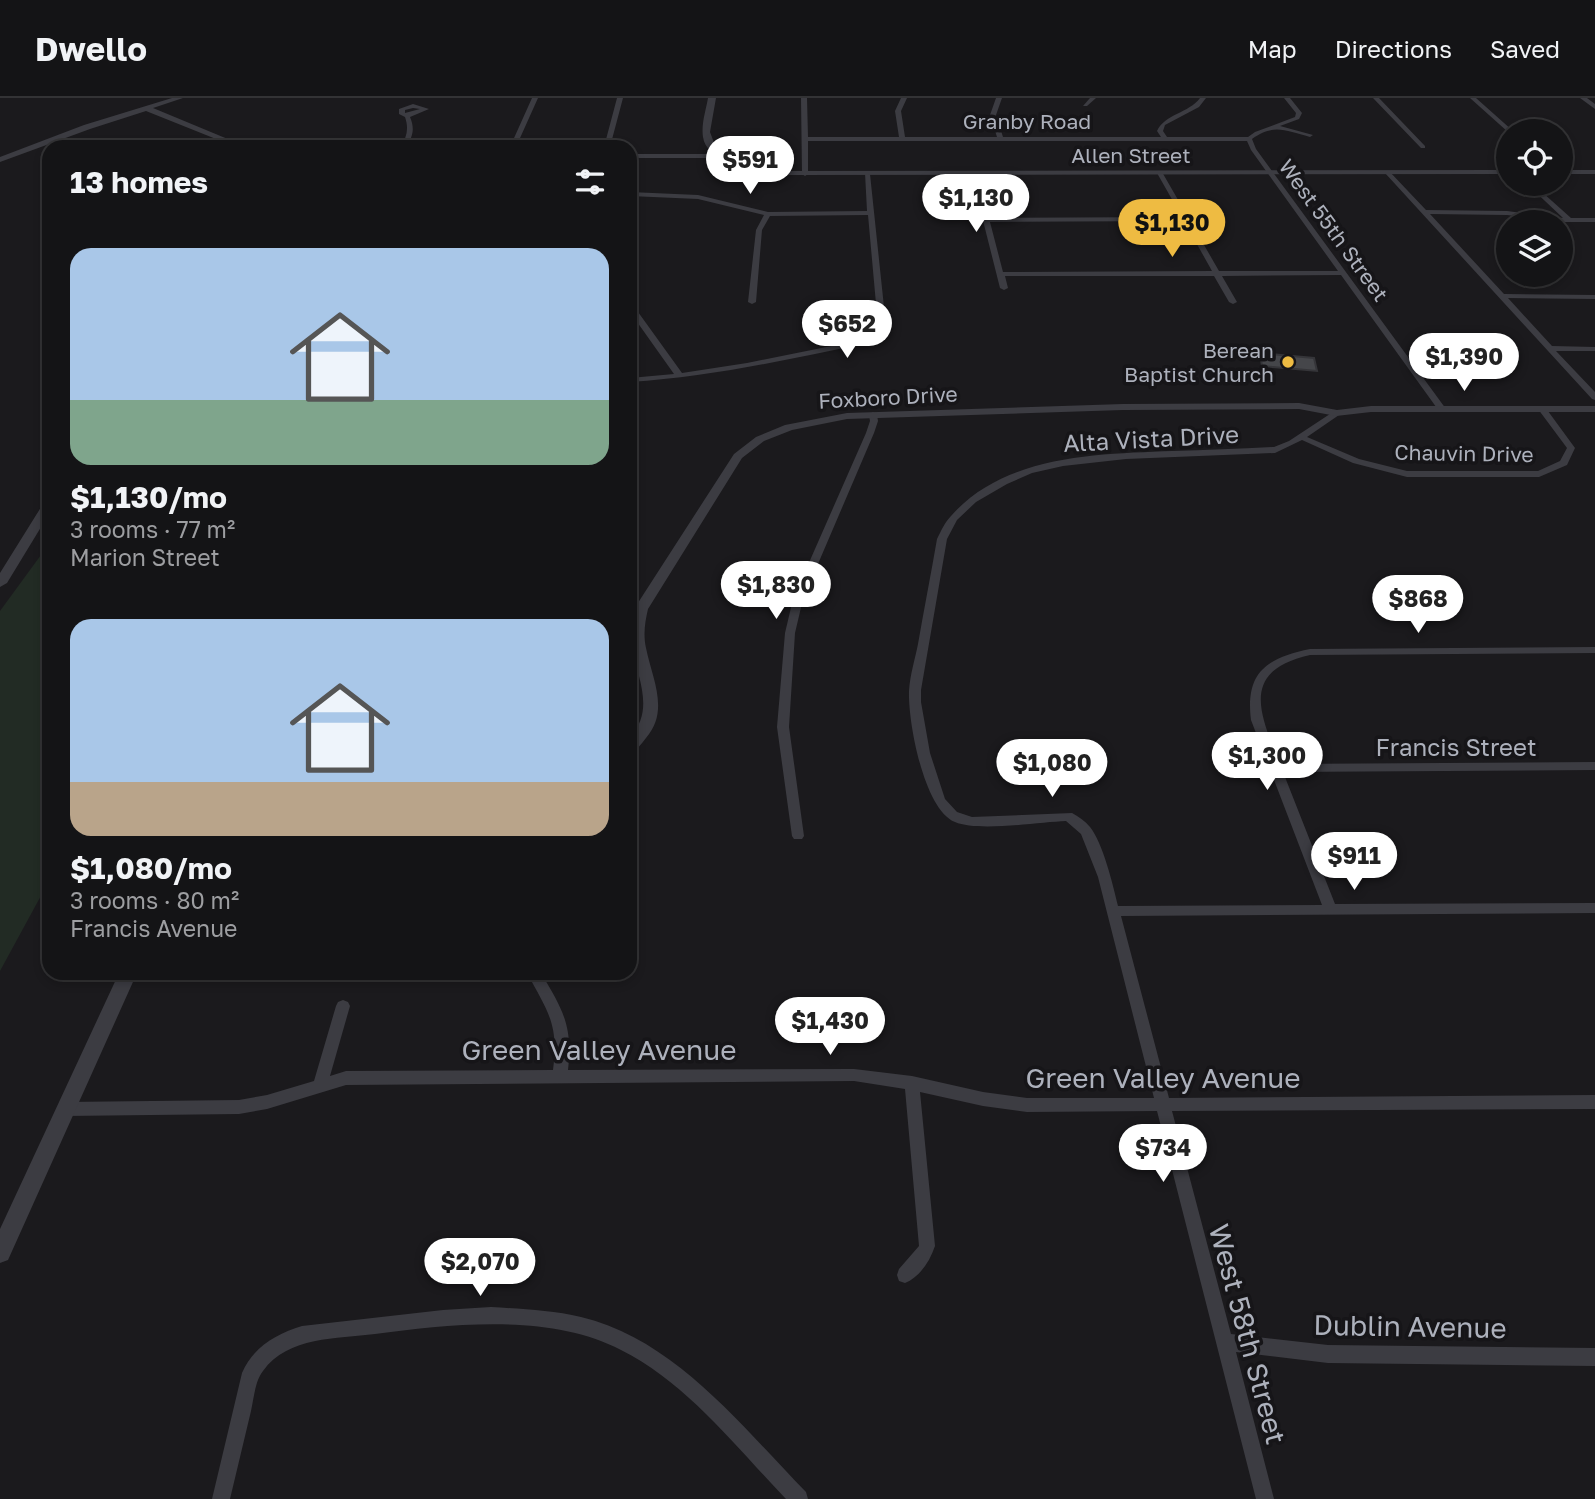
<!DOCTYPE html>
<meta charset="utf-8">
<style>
:root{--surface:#141416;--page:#212123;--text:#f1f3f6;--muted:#9d9ea1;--line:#333335;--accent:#eebb42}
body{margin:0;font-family:"Golos Text",sans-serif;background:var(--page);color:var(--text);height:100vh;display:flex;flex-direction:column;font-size:26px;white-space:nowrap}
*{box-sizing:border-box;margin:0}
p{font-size:23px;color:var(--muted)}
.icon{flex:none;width:38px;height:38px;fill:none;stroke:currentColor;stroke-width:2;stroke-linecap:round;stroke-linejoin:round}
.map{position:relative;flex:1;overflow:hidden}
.drawer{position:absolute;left:42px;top:42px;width:595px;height:840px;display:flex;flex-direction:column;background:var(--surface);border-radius:21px;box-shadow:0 4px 10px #0003,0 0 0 2px var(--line)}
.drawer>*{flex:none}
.controls{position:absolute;left:1496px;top:21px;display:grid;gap:14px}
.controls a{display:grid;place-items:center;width:77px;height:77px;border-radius:50%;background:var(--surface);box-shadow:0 4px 10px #0003,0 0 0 2px var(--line);font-size:35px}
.price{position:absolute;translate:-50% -60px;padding:0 16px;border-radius:24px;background:#fff;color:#222;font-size:23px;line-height:46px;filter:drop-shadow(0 2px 4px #0008)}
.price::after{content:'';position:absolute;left:50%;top:42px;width:21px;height:16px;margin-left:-10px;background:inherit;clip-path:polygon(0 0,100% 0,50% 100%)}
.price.active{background:var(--accent);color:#111}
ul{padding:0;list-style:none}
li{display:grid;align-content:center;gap:14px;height:371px;padding:0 28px}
li span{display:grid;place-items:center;height:217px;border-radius:21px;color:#555}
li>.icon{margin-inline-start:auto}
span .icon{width:126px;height:126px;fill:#fffc;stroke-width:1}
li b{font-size:30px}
h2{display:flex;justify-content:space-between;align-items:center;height:84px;padding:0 28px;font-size:30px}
header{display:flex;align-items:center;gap:42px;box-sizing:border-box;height:98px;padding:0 35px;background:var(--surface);border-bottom:2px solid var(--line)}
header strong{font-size:33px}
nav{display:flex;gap:38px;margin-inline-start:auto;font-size:24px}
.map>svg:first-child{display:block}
.green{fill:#222b24}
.building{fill:#45464a;stroke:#353539;stroke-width:2}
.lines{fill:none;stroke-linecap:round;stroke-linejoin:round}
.minor{fill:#3c3c42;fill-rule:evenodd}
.tertiary{fill:#3c3c42;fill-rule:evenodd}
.poi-dot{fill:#eebb42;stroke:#161518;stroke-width:2.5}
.labels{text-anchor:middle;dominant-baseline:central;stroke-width:7;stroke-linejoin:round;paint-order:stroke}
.far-street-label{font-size:21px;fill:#adb1bc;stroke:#161518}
.far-poi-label{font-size:21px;fill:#adb1bc;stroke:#161518;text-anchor:end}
.street-label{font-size:24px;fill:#adb1bc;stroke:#161518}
.near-street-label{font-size:28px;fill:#adb1bc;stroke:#161518}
</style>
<header>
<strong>Dwello</strong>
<nav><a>Map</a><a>Directions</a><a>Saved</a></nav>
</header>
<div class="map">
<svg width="1595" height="1401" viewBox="0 0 1595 1401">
<rect width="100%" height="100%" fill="#1b1a1d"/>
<path class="green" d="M 49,446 L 49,783 L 0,873 L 0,513 Z"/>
<path class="building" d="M 1260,255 L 1314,260 L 1317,273 L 1262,268 Z"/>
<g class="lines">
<path class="minor" d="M 532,0 L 538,0 L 516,49 L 510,49 Z
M 617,0 L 623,0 L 610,49 L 604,49 Z
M 801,0 L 807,0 L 808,39 L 899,39 L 895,13 L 901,0 L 907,0 L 901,13 L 905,39 L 997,39 L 990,17 L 996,0 L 1002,0 L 996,17 L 1003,39 L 1161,39 L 1157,33 C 1165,16 1189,15 1200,0 L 1206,0 L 1199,9 L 1165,27 L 1163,33 L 1167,39 L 1248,39 L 1255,34 L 1295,19 L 1296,15 L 1284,0 L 1290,0 L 1302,15 L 1299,21 L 1280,28 L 1313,37 L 1310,39 C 1286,33 1274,25 1252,41 L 1256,51 L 1446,311 L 1439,313 L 1341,177 L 1222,178 L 1237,204 L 1233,206 L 1229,204 L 1214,178 L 1005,178 L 1008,190 L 1004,192 L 1000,190 L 971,75 L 974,73 L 977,75 L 989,120 L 1182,119 L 1157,75 L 1162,74 L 1219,173 L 1338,173 L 1251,52 L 1247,43 L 808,43 L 808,76 L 805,78 L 802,76 ZM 1184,123 L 1212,173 L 1003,174 L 990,124 Z
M 1090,0 L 1096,0 L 1087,8 L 1083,8 Z
M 1373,0 L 1379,0 L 1425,48 L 1425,50 L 1421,50 Z
M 1470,0 L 1476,0 L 1513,33 L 1508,34 Z
M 1580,0 L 1587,0 L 1595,6 L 1595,11 Z
M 413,6 L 429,11 L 410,19 C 415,31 413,38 406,49 L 400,49 C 407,39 409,31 405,19 L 399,16 L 399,11 ZM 413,10 L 420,11 L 405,15 L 405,12 Z
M 630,56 L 722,56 L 725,58 L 722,60 L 630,60 Z
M 1385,73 L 1389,73 L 1426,112 L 1507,113 L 1563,120 L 1527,86 L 1533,86 L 1571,120 L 1595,120 L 1595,124 L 1564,124 L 1507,117 L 1430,116 L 1504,196 L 1595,197 L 1595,201 L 1508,200 L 1552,248 L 1595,249 L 1595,253 L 1556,253 L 1595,294 L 1595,302 L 1592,301 L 1385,75 Z
M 865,75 L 870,76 L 886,228 L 881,239 L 863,246 C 786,262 709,279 630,284 L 630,280 L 674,276 L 630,214 L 630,207 L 633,207 L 682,275 L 747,265 L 861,242 L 875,236 L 878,228 L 868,117 L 770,118 L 762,132 L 756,204 L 752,206 L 748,204 L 756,132 L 764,117 L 698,101 L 630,98 L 630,94 L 698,97 L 768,114 L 867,113 Z
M 1542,308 L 1545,309 L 1575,350 L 1567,367 L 1539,379 L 1407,379 L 1353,365 L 1302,342 L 1275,355 L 1126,361 L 1063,368 L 1032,375 L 1007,386 L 976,404 L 957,422 L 947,441 L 921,592 L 921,604 L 930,655 L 945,701 L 957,714 L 972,719 L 1072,715 C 1079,719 1085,723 1090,729 C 1103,745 1113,787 1118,808 L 1322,807 L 1251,622 C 1245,574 1267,560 1310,551 L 1595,549 L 1595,555 L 1310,557 C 1239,573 1260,616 1280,666 L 1595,664 L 1595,672 L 1283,674 L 1335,806 L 1595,805 L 1595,815 L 1121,818 L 1169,1000 L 1595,997 L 1595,1011 L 1172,1013 L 1231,1236 L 1328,1247 L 1595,1250 L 1595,1268 L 1328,1265 L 1236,1254 L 1274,1401 L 1256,1401 L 1157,1013 L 1027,1014 L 983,1008 L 920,994 L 935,1148 C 930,1163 920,1179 905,1185 L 899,1183 L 897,1177 L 899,1171 L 919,1148 L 905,991 L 854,983 L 346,987 L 267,1011 L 239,1016 L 65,1018 L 60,1016 L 57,1011 L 60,1006 L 65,1004 L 239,1002 L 267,997 L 314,983 L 336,908 L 338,904 L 343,902 L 348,904 L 350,908 L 330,978 L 346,973 L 553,972 C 559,926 548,914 527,875 L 541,875 C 563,912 573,928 568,972 L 854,971 L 912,978 L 983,994 L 1027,1000 L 1154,1000 L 1098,779 L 1081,736 L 1066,723 C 1039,724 978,734 955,724 C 924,712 908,624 909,593 C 910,577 915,561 918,546 C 924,511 931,476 937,441 C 941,433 945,424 951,418 C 1004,357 1097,356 1172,353 C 1206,352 1240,351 1274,349 L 1289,343 L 1336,312 L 1339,313 L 1339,317 L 1307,339 L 1359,361 L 1407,373 L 1538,373 L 1560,363 L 1567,350 L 1538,311 Z
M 873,314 L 877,317 L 878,323 L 874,335 L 803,501 L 795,535 L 789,629 L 804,738 L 802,741 L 794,741 L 792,738 L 777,629 L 785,535 L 793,501 L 866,335 L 870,323 L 869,317 Z
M 491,1209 C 521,1211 551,1212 581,1219 C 676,1242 741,1328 806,1394 L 808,1401 L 786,1401 C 736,1349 687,1285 621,1252 C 550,1215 452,1226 375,1236 C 337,1241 288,1238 263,1273 C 255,1283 254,1300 251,1313 C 244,1342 237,1372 230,1401 L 212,1401 L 242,1275 C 253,1249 276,1236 302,1228 L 443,1212 Z"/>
<path class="tertiary" d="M 172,0 L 183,0 L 153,10 L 247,49 L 236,49 L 146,13 L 90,31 L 0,64 L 0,59 L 84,27 Z
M 708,0 L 716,0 L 710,34 L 716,50 L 745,65 L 784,73 L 1508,72 L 1508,76 L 784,77 C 761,74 707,67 703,39 C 701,26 706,12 708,0 Z
M 1561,72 L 1595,72 L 1595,76 L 1561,76 Z
M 1299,305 L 1337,312 L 1371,308 L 1595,308 L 1595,314 L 1371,314 L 1336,318 L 1299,311 L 1123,312 L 847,321 L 792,332 L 764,343 L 742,360 L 648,511 C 645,524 643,536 646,550 C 652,580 670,613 646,640 C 641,646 638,652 630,654 L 630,639 C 655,612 638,581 632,550 C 630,536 631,524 634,511 L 734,356 L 756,339 L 785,327 L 847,315 L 1123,306 Z
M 49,402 L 49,416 L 7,485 L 0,489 L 0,475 L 43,406 Z
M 119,875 L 137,875 L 8,1162 L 0,1165 L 0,1131 Z"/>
</g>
<circle class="poi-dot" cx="1288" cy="264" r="7"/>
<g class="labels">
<g class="far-street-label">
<text x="1027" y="23">Granby Road</text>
<text x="1131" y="57">Allen Street</text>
<text transform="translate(1334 132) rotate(54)">West 55th Street</text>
<text transform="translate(888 299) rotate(-3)">Foxboro Drive</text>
<text transform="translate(1464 355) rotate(1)">Chauvin Drive</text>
</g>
<g class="far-poi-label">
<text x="1274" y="252">Berean<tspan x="1274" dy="24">Baptist Church</tspan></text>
</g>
<g class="street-label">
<text transform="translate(1151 340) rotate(-3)">Alta Vista Drive</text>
<text x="1456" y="648">Francis Street</text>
</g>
<g class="near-street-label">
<text x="599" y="951">Green Valley Avenue</text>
<text x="1163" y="979">Green Valley Avenue</text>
<text transform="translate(1410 1228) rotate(1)">Dublin Avenue</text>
<text transform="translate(1248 1236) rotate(75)">West 58th Street</text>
</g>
</g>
</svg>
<div class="controls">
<a><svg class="icon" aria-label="locate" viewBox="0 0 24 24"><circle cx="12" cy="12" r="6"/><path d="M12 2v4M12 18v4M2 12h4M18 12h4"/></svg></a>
<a><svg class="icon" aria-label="layers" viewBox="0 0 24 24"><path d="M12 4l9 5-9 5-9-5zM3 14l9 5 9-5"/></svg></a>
</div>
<b class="price" style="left:750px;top:98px">$591</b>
<b class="price" style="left:976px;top:136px">$1,130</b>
<b class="price active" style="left:1172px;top:161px">$1,130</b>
<b class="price" style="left:847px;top:262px">$652</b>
<b class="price" style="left:1464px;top:295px">$1,390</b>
<b class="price" style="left:776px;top:523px">$1,830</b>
<b class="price" style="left:1418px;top:537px">$868</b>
<b class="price" style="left:1267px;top:694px">$1,300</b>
<b class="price" style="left:1052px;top:701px">$1,080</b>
<b class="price" style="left:1354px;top:794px">$911</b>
<b class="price" style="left:830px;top:959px">$1,430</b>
<b class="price" style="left:1163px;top:1086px">$734</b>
<b class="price" style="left:480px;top:1200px">$2,070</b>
<section class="drawer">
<h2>13 homes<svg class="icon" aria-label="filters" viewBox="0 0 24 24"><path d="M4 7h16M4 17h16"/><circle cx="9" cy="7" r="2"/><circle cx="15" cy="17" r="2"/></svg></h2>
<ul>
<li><span style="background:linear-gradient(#a9c7e8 70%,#7fa58c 0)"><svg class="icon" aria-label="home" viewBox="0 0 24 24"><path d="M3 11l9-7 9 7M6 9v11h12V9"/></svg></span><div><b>$1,130/mo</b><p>3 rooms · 77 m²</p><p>Marion Street</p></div></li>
<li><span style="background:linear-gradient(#a9c7e8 75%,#b9a48a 0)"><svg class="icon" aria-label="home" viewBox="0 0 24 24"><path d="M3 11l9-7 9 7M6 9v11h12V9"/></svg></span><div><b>$1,080/mo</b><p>3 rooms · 80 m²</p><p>Francis Avenue</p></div></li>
</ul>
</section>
</div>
